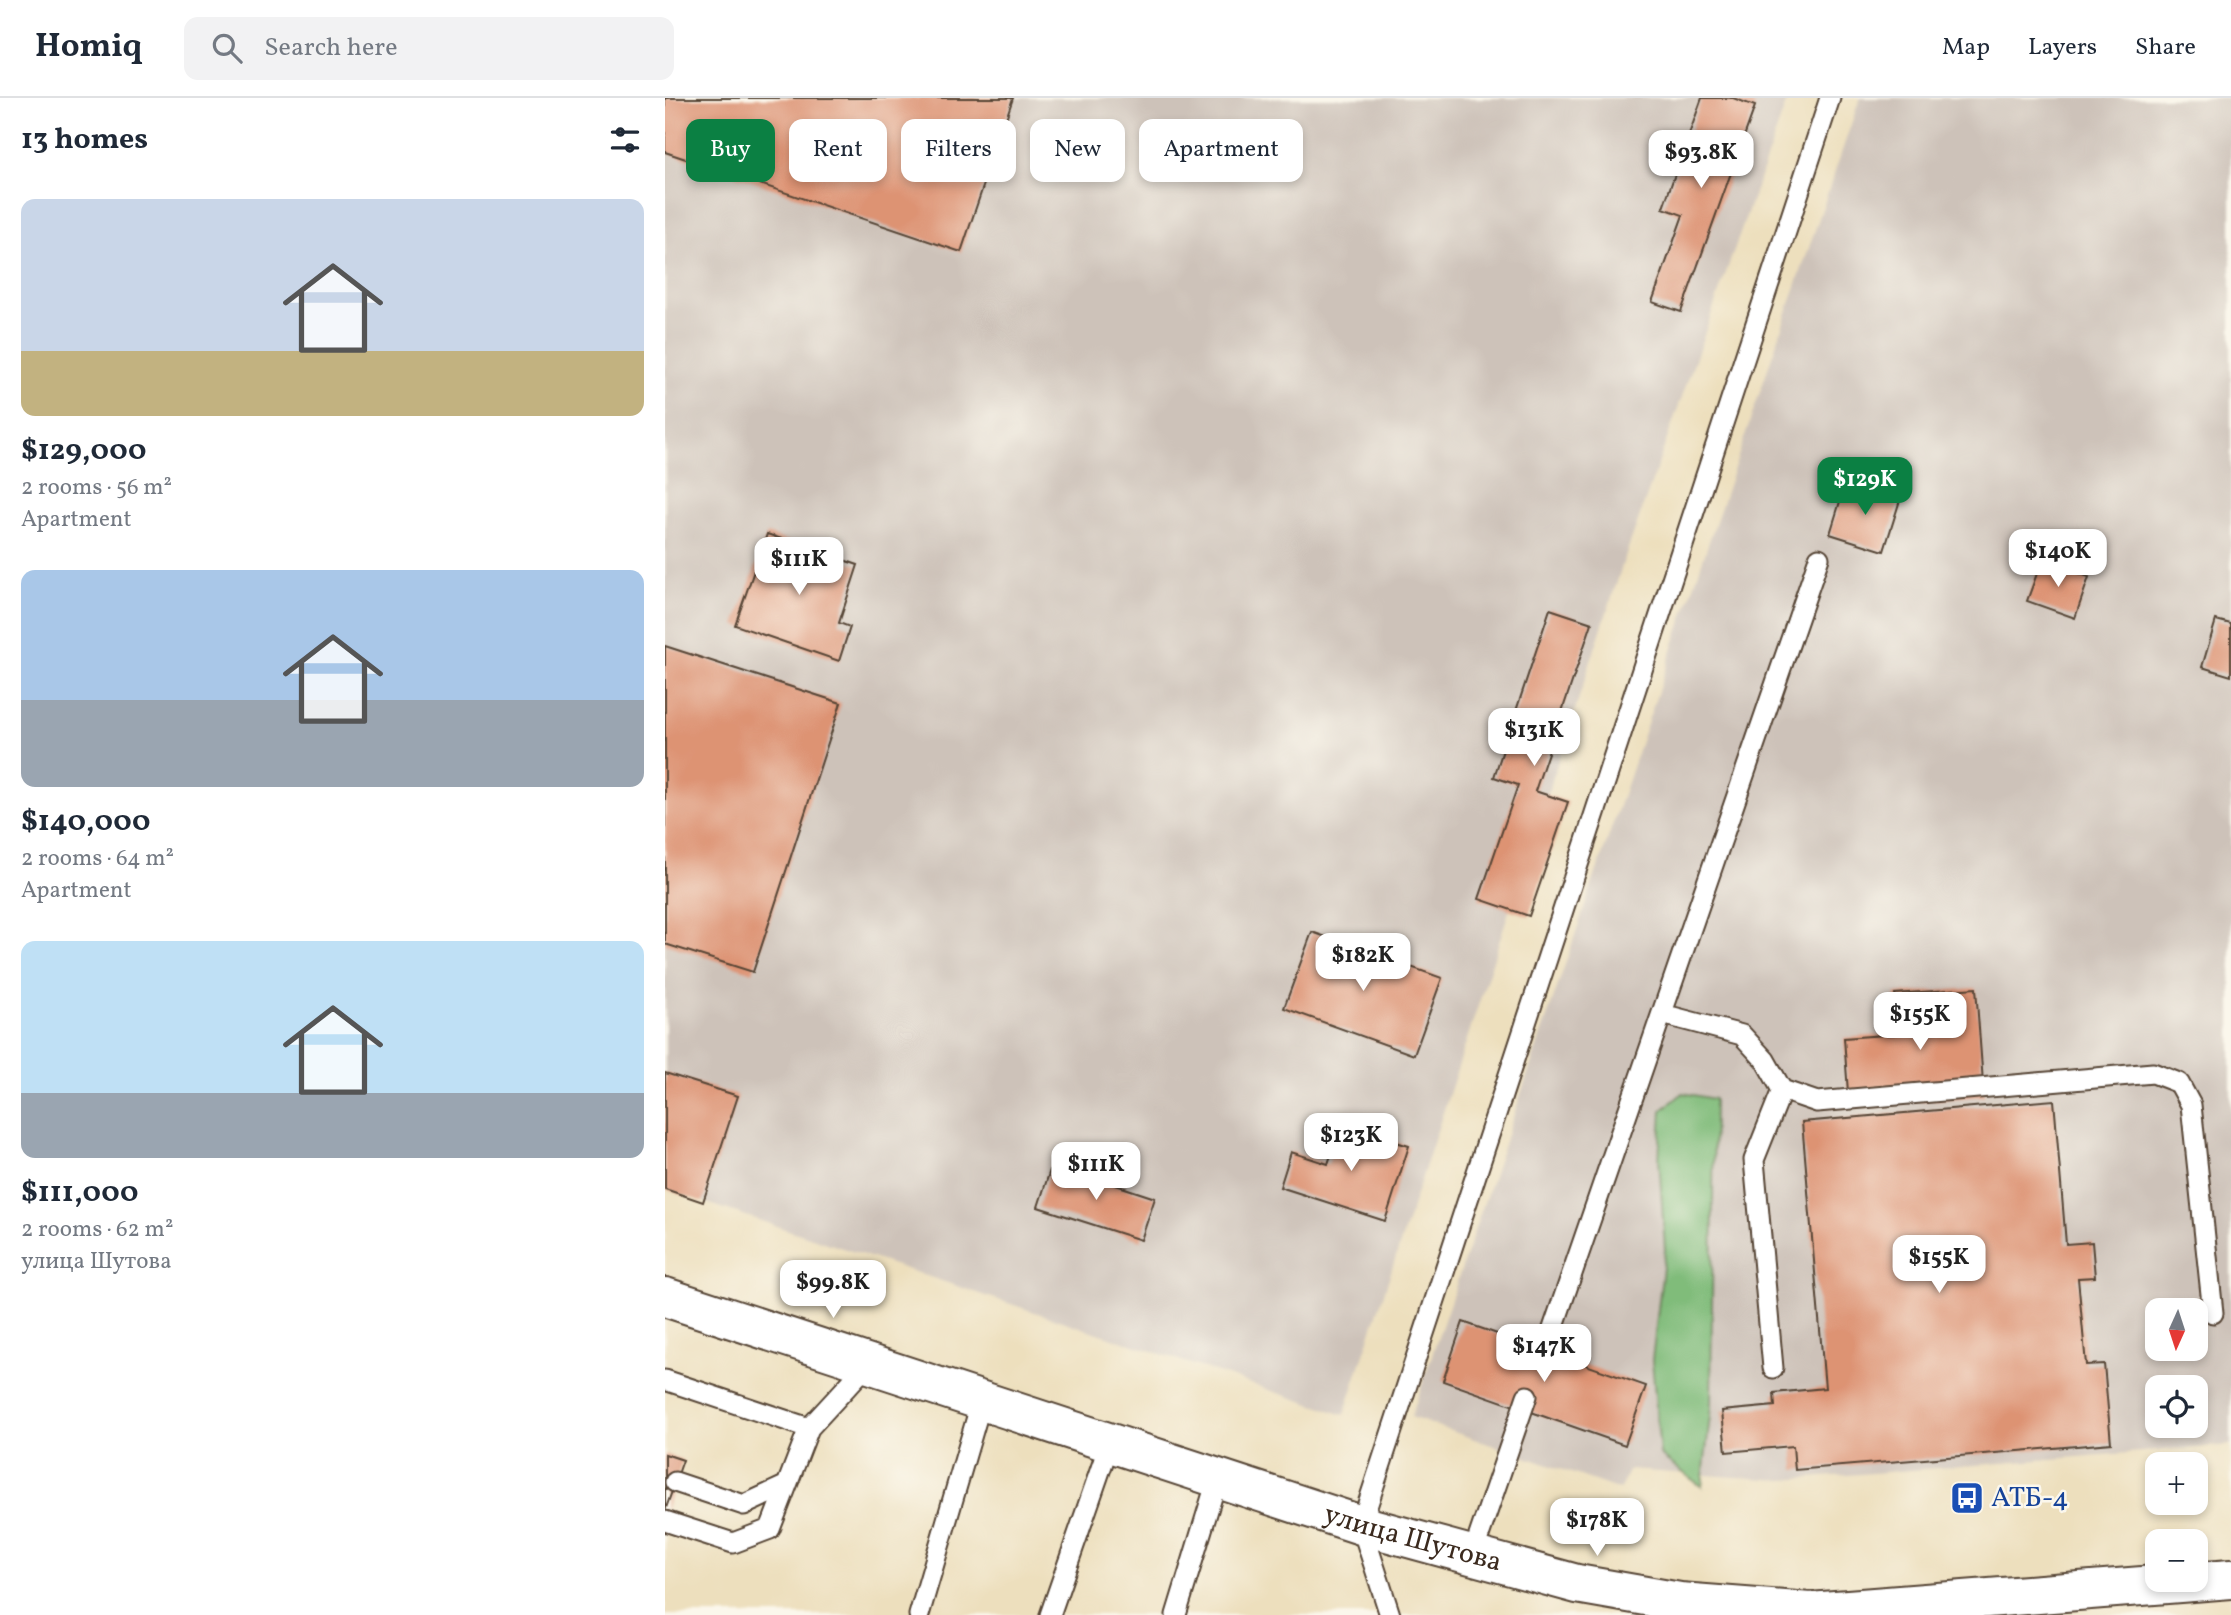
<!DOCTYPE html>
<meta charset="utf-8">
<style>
:root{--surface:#fff;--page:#f2f2f3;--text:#1f2937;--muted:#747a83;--line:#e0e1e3;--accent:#0b8043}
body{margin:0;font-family:Vollkorn,serif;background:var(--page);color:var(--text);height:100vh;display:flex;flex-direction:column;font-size:26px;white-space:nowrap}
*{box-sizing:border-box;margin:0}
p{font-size:23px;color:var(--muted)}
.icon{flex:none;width:38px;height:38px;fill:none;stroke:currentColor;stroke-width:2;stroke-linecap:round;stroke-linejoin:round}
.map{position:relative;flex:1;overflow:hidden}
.drawer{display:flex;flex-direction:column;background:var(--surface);width:665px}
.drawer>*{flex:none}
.banner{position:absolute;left:21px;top:21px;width:665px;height:63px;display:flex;gap:14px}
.needle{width:46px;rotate:183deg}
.controls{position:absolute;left:1480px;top:1200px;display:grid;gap:14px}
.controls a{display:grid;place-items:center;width:63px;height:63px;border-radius:14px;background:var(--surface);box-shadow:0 4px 10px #0003;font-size:35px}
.price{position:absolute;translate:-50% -60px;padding:0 16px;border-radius:14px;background:#fff;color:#222;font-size:23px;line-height:46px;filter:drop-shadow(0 2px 4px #0008)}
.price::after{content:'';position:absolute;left:50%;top:42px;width:21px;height:16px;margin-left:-10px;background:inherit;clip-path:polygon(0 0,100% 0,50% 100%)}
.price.selected{background:var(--accent);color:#fff}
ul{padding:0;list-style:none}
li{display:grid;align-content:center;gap:14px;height:371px;padding:0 21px}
li span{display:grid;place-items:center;height:217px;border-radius:14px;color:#555}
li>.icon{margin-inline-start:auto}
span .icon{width:126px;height:126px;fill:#fffc;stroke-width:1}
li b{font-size:30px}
h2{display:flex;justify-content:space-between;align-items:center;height:84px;padding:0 21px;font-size:30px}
.pill{padding:0 24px;border-radius:14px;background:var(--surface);box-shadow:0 4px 10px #0003;font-size:24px;line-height:63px}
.pill.selected{background:var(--accent);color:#fff}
header{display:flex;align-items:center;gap:42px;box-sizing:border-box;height:98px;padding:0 35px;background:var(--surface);border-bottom:2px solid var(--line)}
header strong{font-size:33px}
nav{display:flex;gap:38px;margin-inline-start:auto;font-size:24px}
.search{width:490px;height:63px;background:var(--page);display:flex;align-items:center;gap:18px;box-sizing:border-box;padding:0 24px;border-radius:14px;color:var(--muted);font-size:26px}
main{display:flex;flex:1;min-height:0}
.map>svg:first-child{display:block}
.industrial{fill:#cdc2b9;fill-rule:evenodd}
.forest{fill:#80bc7a;stroke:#5e734c;stroke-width:2}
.building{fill:#dd9373}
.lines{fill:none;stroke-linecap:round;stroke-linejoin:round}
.service-casing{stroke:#564536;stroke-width:23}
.tertiary-casing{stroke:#564536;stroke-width:42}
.service{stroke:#fff;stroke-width:19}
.tertiary{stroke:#fff;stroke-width:38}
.labels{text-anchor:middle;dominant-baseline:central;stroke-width:5;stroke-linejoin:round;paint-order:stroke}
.transit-label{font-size:28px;fill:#164399;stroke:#fbf7ec;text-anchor:start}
.street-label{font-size:28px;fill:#3b2a1e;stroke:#fbf7ec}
</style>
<header>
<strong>Homiq</strong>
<div class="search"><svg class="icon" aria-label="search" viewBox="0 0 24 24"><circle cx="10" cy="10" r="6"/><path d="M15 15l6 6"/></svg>Search here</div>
<nav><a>Map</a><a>Layers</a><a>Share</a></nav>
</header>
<main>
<section class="drawer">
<h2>13 homes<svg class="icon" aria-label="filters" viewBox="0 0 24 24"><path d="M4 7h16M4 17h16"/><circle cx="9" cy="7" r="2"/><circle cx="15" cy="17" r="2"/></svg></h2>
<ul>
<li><span style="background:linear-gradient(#c9d6e8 70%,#c2b280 0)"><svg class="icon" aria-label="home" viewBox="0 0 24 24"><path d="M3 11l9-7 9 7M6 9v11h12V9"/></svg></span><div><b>$129,000</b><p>2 rooms · 56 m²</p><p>Apartment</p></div></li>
<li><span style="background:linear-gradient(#a9c7e8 60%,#9aa5b1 0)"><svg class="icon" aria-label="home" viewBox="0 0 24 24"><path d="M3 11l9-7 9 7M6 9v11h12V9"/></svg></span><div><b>$140,000</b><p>2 rooms · 64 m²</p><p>Apartment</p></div></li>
<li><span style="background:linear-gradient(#bfe0f5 70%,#9aa5b1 0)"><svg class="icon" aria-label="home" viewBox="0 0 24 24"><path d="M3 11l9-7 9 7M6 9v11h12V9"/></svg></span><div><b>$111,000</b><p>2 rooms · 62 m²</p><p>улица Шутова</p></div></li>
</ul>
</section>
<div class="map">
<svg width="1566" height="1517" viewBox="0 0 1566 1517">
<rect width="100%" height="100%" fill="#fbf7ec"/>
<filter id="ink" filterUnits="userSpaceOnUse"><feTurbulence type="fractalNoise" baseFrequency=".0143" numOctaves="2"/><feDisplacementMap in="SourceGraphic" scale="14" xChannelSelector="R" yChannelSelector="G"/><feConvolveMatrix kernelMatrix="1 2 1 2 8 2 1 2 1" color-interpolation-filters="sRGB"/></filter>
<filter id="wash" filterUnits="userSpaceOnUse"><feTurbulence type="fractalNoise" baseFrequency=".00686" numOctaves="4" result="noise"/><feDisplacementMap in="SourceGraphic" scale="28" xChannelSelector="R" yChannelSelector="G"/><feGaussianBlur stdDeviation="1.57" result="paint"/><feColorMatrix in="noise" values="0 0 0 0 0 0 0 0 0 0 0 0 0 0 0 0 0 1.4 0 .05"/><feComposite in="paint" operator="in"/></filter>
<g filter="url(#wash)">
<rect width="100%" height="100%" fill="#eddfbd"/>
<path class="industrial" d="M 0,0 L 1123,0 L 959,462 L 679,1317 L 0,1091 Z
M 1195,0 L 1566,0 L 1566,1347 L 1118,1382 L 963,1372 L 955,1392 L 746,1319 ZM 1493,1213 L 1531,1213 L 1531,1251 L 1493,1251 ZM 1493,1290 L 1531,1290 L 1531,1328 L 1493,1328 Z"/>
<path class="forest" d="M 1018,995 L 1049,1001 L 1046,1309 L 1037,1389 L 995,1357 L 987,1262 L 1000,1152 L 994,1061 L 997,1012 Z"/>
<g id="blocks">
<path class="building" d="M 0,0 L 348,0 L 296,154 L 0,54 Z
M 1037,0 L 1068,0 L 1090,8 L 1016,214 L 987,204 L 1018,117 L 998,110 Z
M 1181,384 L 1235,402 L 1219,453 L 1165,436 Z
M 102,436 L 193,467 L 174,525 L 185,529 L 174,563 L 70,527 Z
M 1377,462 L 1424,479 L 1410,520 L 1362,503 Z
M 885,511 L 927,525 L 870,693 L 903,704 L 864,818 L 814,801 L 853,687 L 829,679 Z
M 1551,522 L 1566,526 L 1566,578 L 1537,569 Z
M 0,548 L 176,605 L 88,874 L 0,846 Z
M 647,834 L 777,880 L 749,957 L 619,910 Z
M 1311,890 L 1319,998 L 1184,1008 L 1179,940 L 1233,936 L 1230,896 Z
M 0,975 L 73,998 L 38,1104 L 0,1091 Z
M 1389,1002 L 1401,1146 L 1427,1144 L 1430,1179 L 1413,1180 L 1421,1267 L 1439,1266 L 1446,1345 L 1130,1372 L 1128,1348 L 1061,1354 L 1057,1313 L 1110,1308 L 1109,1295 L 1160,1290 L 1137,1024 Z
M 676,1027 L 744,1048 L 720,1123 L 615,1089 L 626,1054 L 663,1066 Z
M 387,1066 L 490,1100 L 476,1142 L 373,1109 Z
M 798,1224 L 981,1288 L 960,1347 L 778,1283 Z
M 0,1356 L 18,1362 L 0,1413 Z"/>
</g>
</g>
<g filter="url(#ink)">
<use href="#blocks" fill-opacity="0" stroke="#564536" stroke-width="2"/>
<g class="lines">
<defs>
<path id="service" d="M 997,916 L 1077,937 L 1100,962 L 1117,992 L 1152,1004 L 1488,975 L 1514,985 L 1526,1007 L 1548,1215
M 882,1248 L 1154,460
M 1108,1270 L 1089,1062 L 1117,992
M 0,1282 L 144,1330 L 204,1265
M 10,1384 L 79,1407 L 122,1387
M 0,1423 L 68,1445 L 105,1431 L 144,1330
M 807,1458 L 862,1298
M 254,1517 L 317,1302
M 385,1517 L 445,1344
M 511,1517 L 553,1379
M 725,1517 L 696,1427 L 1165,0"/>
<g id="tertiary">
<path id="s1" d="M 0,1199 L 696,1427 L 912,1486 L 1015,1504 L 1145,1514 L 1566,1481"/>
</g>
</defs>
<use href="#service" class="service-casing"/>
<use href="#tertiary" class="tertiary-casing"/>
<use href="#service" class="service"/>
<use href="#tertiary" class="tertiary"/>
</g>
</g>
<defs>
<symbol id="bus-square" viewBox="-11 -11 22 22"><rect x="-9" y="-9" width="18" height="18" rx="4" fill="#1a4fb4" stroke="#fbf7ec"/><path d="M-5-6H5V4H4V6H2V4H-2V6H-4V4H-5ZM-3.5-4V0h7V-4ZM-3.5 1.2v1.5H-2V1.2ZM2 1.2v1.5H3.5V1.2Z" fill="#fff"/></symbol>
</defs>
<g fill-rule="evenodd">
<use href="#bus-square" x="1283" y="1381" width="38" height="38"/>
</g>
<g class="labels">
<g class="transit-label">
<text x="1326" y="1400">АТБ-4</text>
</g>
<g class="street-label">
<text stroke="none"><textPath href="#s1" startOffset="786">улица Шутова</textPath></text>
</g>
</g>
</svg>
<div class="controls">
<a><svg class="needle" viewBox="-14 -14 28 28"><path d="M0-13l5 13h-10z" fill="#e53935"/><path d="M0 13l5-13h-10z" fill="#747a83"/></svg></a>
<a><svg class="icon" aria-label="locate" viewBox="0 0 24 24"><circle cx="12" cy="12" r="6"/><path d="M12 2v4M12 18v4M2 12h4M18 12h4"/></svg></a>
<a>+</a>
<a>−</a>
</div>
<b class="price" style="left:1036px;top:92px">$93.8K</b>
<b class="price selected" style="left:1200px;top:419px">$129K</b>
<b class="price" style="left:1393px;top:491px">$140K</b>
<b class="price" style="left:134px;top:499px">$111K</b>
<b class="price" style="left:869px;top:670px">$131K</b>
<b class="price" style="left:698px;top:895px">$182K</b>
<b class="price" style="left:1255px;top:954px">$155K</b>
<b class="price" style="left:686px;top:1075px">$123K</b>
<b class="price" style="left:431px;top:1104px">$111K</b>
<b class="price" style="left:1274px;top:1197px">$155K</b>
<b class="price" style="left:168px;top:1222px">$99.8K</b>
<b class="price" style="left:879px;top:1286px">$147K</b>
<b class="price" style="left:932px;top:1460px">$178K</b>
<div class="banner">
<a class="pill selected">Buy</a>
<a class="pill">Rent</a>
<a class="pill">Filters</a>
<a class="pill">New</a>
<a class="pill">Apartment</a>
</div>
</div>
</main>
